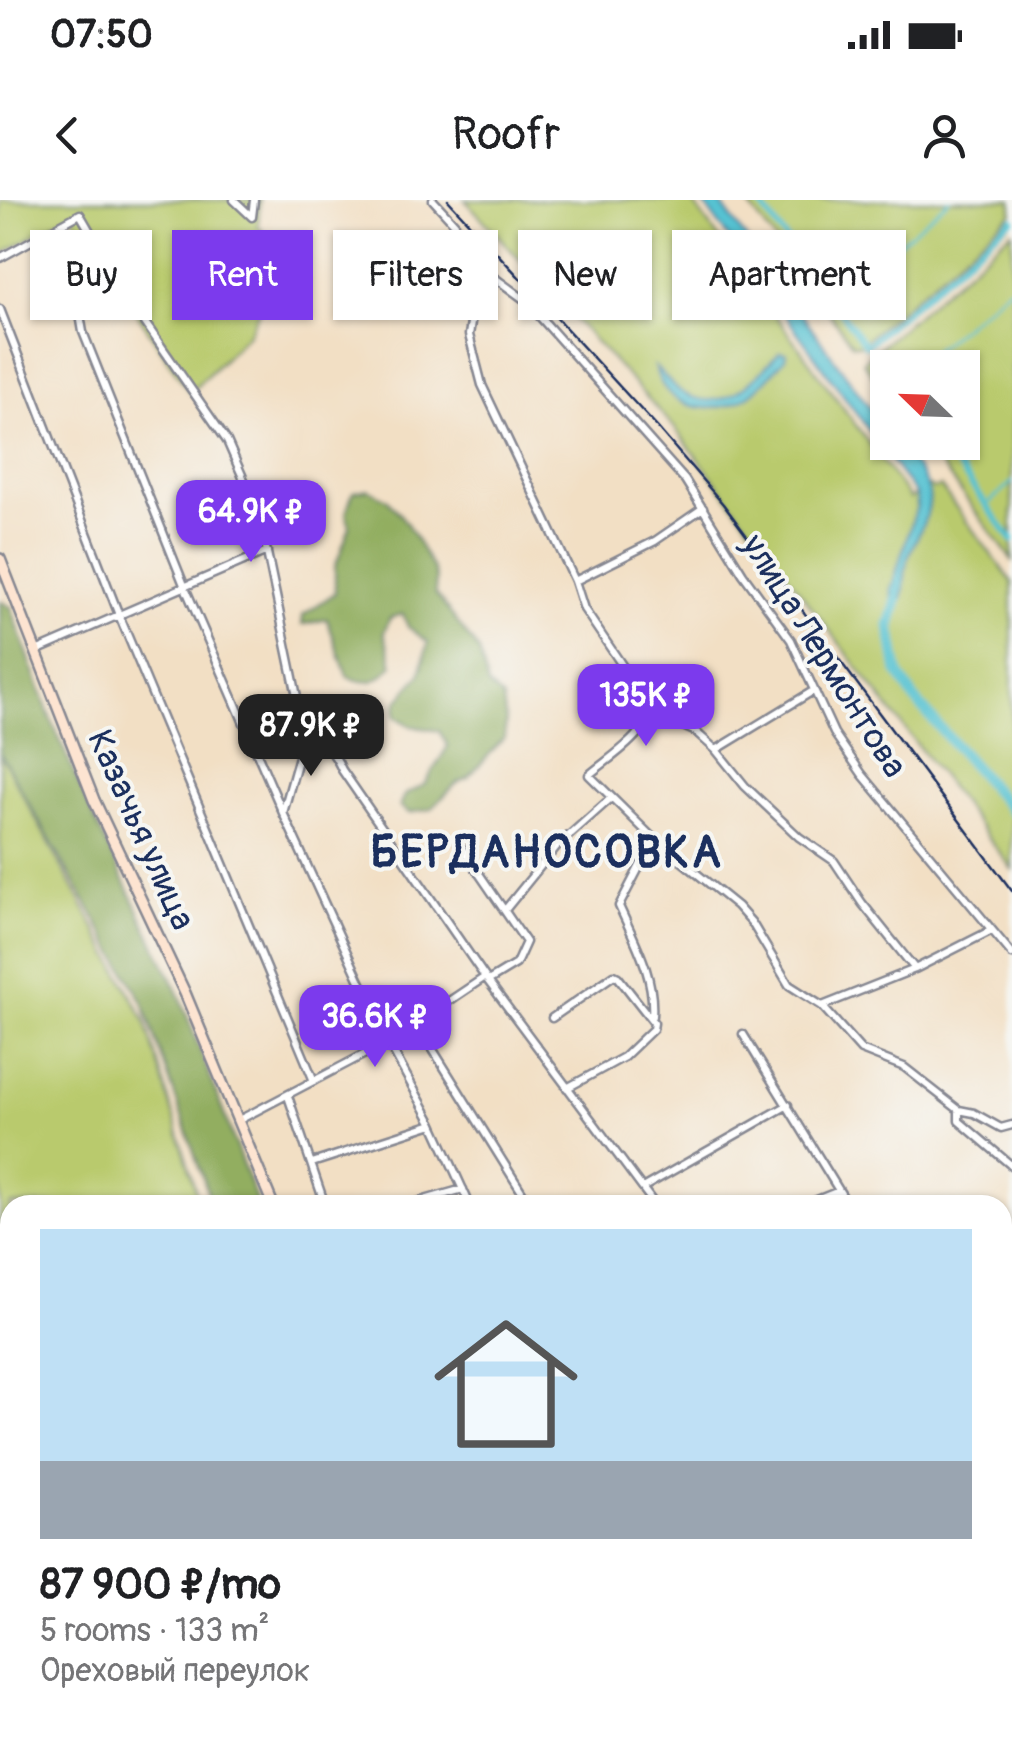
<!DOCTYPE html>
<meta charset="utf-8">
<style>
:root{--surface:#fff;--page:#f2f2f2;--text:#202124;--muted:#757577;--line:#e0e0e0;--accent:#7c3aed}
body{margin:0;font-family:Pangolin,sans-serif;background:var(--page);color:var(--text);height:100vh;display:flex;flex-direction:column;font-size:38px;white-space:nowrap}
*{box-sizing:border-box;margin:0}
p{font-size:32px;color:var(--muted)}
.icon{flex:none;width:55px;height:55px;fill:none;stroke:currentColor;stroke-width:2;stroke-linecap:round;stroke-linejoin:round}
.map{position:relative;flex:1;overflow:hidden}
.panel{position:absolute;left:0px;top:995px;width:1012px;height:552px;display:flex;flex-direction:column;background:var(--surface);border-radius:30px 30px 0 0;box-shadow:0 2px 8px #0004}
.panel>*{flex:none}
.top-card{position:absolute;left:30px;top:30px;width:952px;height:90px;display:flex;gap:20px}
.needle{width:65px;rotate:293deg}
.controls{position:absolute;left:870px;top:150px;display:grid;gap:20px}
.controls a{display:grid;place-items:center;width:110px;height:110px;border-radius:0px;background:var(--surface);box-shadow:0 2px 8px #0004;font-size:50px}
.price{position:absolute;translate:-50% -85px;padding:0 22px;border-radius:20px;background:var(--accent);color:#fff;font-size:32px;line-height:65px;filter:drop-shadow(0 2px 5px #0008)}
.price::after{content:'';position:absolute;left:50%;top:60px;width:30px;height:22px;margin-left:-15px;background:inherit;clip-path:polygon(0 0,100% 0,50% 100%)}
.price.active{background:#222;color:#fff}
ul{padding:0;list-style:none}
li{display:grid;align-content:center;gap:20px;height:530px;padding:0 40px}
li+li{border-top:2px solid var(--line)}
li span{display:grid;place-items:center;height:310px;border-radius:0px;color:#555}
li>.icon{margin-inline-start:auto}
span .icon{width:180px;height:180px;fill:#fffc;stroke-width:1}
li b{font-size:42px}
.tag{padding:0 35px;border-radius:0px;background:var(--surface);box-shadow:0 2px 8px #0004;font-size:35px;line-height:90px}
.tag.active{background:var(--accent);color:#fff}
.status{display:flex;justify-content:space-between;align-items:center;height:70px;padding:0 50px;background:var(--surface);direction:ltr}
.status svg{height:28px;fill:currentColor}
header{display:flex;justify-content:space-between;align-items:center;height:130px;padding:0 40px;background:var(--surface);font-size:45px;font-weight:600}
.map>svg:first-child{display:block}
.green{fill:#b9ca6d;stroke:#6a7c66;stroke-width:2.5}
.forest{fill:#92ae60;stroke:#566e5f;stroke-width:2.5}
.water{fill:#57c2d2;stroke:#397898;stroke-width:2.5}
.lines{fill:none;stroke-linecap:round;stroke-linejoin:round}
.stream{stroke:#57c2d2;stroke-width:2.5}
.canal{stroke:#57c2d2;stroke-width:6}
.river{stroke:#57c2d2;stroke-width:11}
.street-casing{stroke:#868791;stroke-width:11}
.secondary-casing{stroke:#868791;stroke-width:14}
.street{stroke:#fff;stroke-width:6}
.secondary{stroke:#fde4d1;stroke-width:9}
.rail{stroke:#1b2f5e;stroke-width:2.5}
.labels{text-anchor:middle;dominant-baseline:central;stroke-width:8;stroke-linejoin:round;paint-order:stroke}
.street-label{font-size:35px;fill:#1b2f5e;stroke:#f6f6f2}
.district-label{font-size:45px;font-weight:bold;letter-spacing:2.5px;fill:#1b2f5e;stroke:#f6f6f2}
</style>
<div class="status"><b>07:50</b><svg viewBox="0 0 49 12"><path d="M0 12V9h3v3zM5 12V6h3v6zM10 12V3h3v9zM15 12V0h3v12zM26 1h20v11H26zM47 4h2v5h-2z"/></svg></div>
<header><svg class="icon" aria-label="back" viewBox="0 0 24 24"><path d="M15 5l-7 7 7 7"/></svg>Roofr<svg class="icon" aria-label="person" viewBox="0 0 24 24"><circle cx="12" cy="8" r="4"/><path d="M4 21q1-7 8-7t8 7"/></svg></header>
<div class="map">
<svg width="1012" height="1546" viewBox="0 0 1012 1546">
<rect width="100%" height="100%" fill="#f6f6f2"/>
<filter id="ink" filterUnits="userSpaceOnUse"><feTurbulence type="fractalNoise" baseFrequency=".01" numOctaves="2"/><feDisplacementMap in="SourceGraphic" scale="20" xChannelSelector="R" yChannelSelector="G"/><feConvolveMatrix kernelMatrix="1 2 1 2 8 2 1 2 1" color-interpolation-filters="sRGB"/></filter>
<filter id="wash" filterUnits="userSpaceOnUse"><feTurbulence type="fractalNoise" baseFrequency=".0048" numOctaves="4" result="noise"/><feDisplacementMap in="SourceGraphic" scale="40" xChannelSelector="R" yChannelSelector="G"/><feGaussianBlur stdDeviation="2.25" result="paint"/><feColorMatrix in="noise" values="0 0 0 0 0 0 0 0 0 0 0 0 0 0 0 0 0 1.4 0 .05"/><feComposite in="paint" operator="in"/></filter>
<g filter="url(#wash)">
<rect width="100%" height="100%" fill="#f2dfc4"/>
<path class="green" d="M 0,0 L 260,0 L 258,26 L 307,82 L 264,101 L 248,134 L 190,193 L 71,14 L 0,55 Z
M 465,0 L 691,0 L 910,299 L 927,285 L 934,289 L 940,286 L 1012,382 L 1012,669 L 674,227 Z
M 745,0 L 1012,0 L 1012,13 L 860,145 L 852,144 Z
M 1012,31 L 1012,360 L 924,243 L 962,242 L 962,168 L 888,168 L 887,194 L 863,162 Z
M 0,553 L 145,820 L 200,1005 L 10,1005 L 10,1154 L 0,1149 Z"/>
<path class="forest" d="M 368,289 L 387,299 L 406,322 L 433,369 L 436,379 L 435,393 L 479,451 L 488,485 L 503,499 L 506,523 L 504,538 L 468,578 L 457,583 L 431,609 L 409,613 L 400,606 L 405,595 L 425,584 L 448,546 L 439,531 L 411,526 L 395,516 L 397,502 L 420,475 L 428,442 L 408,427 L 403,414 L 390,418 L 384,432 L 393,465 C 378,482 369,487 347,476 L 327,419 L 302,425 L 303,415 L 335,393 L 335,367 L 350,327 L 346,313 L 353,292 Z
M 0,401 L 11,407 L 48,512 L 88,606 L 179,794 L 258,1005 L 212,1005 L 143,802 L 0,553 Z
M 0,1165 L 10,1169 L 10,1255 L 0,1248 Z"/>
<path class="water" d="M 701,0 L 718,0 L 887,231 L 888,242 L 896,243 C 906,256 923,273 928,289 C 935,310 915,338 908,358 C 902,375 908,398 895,411 L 891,389 L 917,306 L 916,295 Z
M 780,152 L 786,153 L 785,159 C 773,171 760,189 745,198 C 712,217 665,210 655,167 C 664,175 673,188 685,194 C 727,215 754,179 780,152 Z"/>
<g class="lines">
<path class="stream" d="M 854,82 L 949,0
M 913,168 L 1012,86
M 987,305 L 1012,282"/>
<path class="canal" d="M 757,0 L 866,146 L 1012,19
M 887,171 L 888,172
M 940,242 L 1012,340"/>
<path class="river" d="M 897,400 L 890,426 L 898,472 L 913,497 L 1012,611"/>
</g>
</g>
<g filter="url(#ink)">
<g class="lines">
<defs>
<path id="street" d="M 234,0 L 252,17 L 254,0
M 433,0 L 455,24 L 473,76 L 474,104 L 469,135 L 482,185 L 575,381 L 584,409 L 647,502 L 674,522 L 696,532 L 716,550 L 745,586 L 799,637 L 834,661 L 862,703 L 915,769
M 39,36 C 66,59 78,98 83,132 L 184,385 L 283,613 L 388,842 L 433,924 L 470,1005
M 0,58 L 80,14 L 132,104 L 227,241 L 259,314 L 305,535 L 283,613
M 469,59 L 525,100 L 685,280 L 743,374 L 791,440 L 834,533 L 862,574 L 1012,754
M 0,109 L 119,415 L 314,881
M 575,381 L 655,341 L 703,308
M 36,451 L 267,351
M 647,502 C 655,532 609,557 589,575 L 654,639 L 737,706 L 752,723 L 789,785 L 822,806 L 861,850 L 904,867 L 959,910 L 959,921 L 1012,966
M 305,535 C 326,543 333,550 342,570 L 485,777 L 655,1005
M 716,550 L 813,491
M 458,643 L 526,742 L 516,764 L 488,781
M 505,710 L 556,647 L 610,599
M 822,806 L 915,769 L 992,730
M 652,816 C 655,776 635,742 619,706 L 654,639
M 552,818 L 614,775 L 618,777 L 654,823 L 653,829 L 624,857 L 567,888
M 417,824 L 530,1005
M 743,834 L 848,1005
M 288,896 L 325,1005
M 959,910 L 974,913 L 1001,928 L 1012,925
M 239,920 L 388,842 L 485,777
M 312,963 L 433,924
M 644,987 L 788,905
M 407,1005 L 463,989
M 804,1005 L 839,991
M 1002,1214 L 1012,1214"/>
<path id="secondary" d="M 0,359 L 94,600 L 185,793 L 273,1005
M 303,1546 L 303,1538"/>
</defs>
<use href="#street" class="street-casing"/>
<use href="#secondary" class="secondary-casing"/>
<use href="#street" class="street"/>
<use href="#secondary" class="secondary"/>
<path class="rail" d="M 448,0 L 657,227 L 723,304 L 1012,691"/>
</g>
</g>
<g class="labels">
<g class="street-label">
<text transform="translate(824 456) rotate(58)">улица Лермонтова</text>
<text transform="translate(141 630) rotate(66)">Казачья улица</text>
</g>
<g class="district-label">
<text x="547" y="653">БЕРДАНОСОВКА</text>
</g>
</g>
</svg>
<div class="controls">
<a><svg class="needle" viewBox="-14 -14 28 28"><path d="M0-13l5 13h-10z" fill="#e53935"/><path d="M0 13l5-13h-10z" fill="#757577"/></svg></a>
</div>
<b class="price" style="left:251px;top:365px">64.9K ₽</b>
<b class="price" style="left:646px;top:549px">135K ₽</b>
<b class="price active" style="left:311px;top:579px">87.9K ₽</b>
<b class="price" style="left:375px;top:870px">36.6K ₽</b>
<div class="top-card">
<a class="tag">Buy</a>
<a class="tag active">Rent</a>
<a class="tag">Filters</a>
<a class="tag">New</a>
<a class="tag">Apartment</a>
</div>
<section class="panel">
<ul>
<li><span style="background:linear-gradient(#bfe0f5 75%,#9aa5b1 0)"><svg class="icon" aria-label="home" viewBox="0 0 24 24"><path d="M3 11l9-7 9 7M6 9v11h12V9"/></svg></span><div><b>87 900 ₽/mo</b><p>5 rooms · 133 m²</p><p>Ореховый переулок</p></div></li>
</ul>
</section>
</div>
